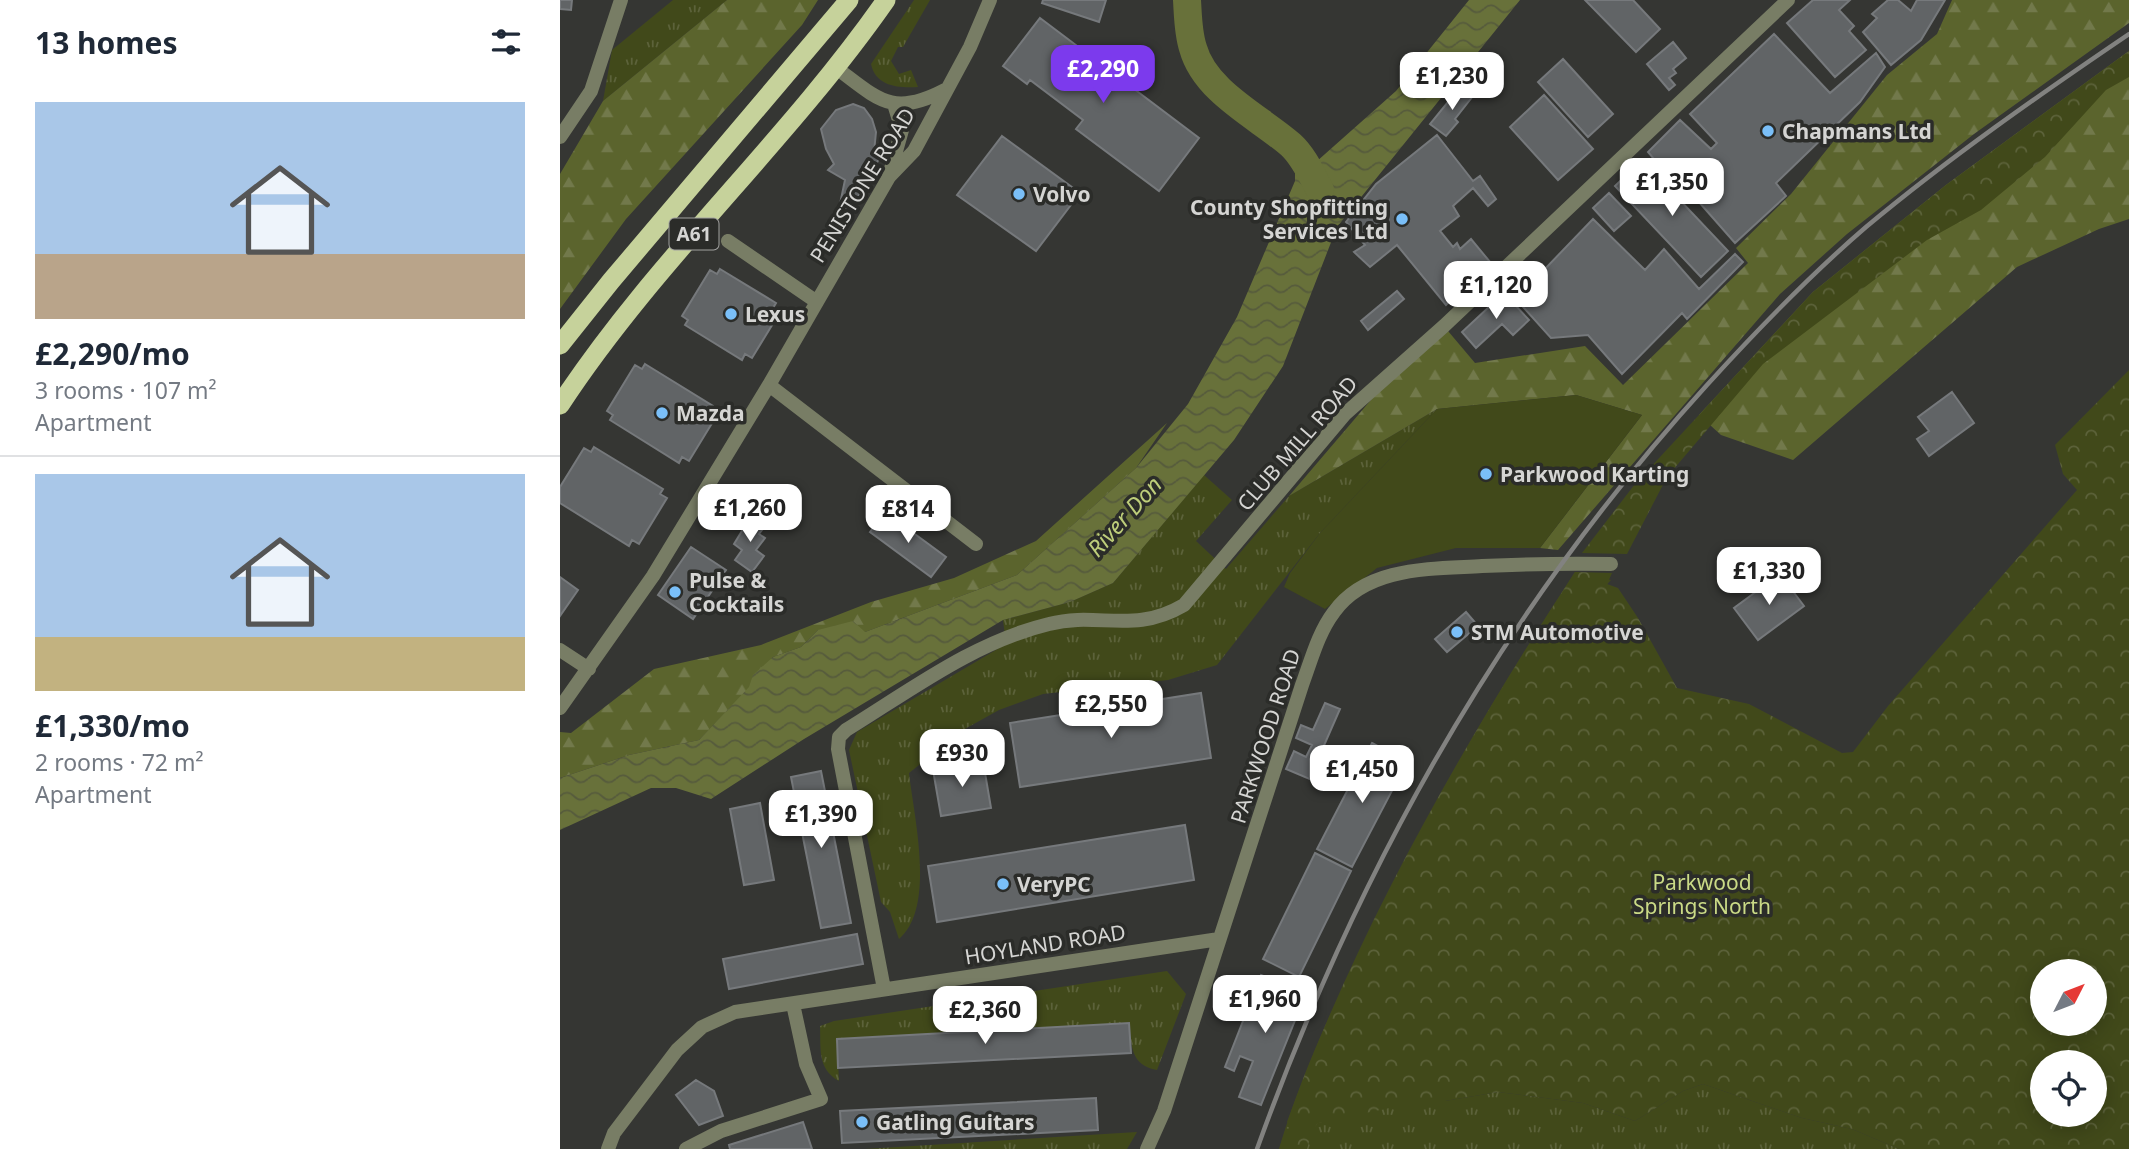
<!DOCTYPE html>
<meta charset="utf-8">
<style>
:root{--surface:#fff;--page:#f6f6f7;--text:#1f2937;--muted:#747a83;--line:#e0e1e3;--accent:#7c3aed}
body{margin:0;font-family:"Noto Sans",sans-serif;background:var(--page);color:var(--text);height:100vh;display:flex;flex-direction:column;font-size:26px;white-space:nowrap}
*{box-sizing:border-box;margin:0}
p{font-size:23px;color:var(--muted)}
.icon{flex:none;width:38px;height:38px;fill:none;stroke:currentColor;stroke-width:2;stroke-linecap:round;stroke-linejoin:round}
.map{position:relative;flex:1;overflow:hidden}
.panel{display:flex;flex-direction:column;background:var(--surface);width:560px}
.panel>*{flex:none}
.needle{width:46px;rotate:48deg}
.buttons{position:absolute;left:1470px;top:959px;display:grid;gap:14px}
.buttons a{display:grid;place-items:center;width:77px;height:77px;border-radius:50%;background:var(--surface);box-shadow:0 4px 18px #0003;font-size:35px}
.price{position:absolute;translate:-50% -60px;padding:0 16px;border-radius:14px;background:#fff;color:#222;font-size:23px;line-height:46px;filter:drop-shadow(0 2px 4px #0008)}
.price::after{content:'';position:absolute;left:50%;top:42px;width:21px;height:16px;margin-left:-10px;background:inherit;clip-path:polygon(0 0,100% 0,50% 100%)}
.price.active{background:var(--accent);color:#fff}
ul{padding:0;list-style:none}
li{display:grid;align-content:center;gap:14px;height:371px;padding:0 35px}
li+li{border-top:2px solid var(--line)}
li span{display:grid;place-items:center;height:217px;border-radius:0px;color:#555}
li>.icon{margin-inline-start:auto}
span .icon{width:126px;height:126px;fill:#fffc;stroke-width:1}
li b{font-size:30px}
h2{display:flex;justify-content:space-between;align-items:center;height:84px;padding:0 35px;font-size:30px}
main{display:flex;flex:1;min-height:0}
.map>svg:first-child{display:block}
.grass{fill:url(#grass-tufts)}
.forest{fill:url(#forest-firs)}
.park{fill:url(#park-crowns);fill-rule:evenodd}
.pitch{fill:#41491a}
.water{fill:url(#water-waves)}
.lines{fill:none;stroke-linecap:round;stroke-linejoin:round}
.river{stroke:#68713a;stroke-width:28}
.building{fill:#616466;stroke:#76797c;stroke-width:2}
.minor{stroke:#787d65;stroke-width:14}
.trunk{stroke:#c6d29b;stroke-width:19}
.rail{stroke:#828280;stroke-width:4.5}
.poi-dot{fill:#7abff8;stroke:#2b2c29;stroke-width:2.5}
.labels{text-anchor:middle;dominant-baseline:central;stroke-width:7;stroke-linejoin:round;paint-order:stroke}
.shield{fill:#2b2c29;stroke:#a2a2a0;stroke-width:2}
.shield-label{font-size:19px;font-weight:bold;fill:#d5d5d3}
.poi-label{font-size:21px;font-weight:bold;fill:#d5d5d3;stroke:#2b2c29;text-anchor:start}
.street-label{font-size:21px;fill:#d5d5d3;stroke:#2b2c29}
.park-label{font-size:21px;fill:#cada86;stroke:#2b2c29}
.water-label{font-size:23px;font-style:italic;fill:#bece7a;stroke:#2b2c29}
</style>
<main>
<section class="panel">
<h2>13 homes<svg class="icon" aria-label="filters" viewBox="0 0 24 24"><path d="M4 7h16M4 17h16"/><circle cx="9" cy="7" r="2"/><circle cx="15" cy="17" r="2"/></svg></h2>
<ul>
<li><span style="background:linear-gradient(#a9c7e8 70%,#b9a48a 0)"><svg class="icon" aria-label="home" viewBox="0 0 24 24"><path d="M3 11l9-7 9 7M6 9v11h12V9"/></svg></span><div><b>£2,290/mo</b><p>3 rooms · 107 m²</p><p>Apartment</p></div></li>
<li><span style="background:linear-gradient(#a9c7e8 75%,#c2b280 0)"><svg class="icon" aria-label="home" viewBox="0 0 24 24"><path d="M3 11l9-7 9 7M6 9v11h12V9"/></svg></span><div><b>£1,330/mo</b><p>2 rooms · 72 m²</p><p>Apartment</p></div></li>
</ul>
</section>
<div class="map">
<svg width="1569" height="1149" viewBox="0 0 1569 1149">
<defs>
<pattern id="grass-tufts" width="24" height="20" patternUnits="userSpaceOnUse" patternTransform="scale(1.75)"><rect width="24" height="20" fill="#41491a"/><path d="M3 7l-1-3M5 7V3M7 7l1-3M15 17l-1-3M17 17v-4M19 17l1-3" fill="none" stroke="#5c623a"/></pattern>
<pattern id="forest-firs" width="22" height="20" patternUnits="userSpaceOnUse" patternTransform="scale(1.75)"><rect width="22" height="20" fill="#5b642d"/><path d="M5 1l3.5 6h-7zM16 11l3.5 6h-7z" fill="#72794b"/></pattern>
<pattern id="park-crowns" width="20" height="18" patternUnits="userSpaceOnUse" patternTransform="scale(1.75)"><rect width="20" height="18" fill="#41491a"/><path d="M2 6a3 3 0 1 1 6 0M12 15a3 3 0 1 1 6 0" fill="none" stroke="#5c623a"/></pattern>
<pattern id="water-waves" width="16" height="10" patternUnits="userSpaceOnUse" patternTransform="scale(1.75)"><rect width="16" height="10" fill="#68713a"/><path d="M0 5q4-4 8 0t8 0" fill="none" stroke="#565b3c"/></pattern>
</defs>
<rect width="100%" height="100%" fill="#353633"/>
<path class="grass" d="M 113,0 L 167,0 L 43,101 L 52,50 Z
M 354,0 L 370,0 L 343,47 L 338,47 L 331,61 L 339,74 L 351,70 L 358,87 C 339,88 316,87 311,64 Z
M 877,409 L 760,533 L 657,665 L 608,680 L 483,694 L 439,710 L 403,730 L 349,773 C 354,818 376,907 339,939 L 330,912 L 321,902 L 289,750 L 297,732 L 446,644 L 443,620 L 510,602 L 553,583 L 644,475 L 672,500 L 636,541 L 666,569 L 729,496 Z
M 1015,572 L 1051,580 L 1038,594 L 885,1101 L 938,1092 L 1023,1103 L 1075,1121 L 1123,1091 L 1143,1084 L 1242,1118 L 1292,1129 L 1339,1149 L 719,1149 C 740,1078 770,1013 802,947 C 864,816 936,693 1015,572 Z
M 607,971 L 626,994 L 597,1070 C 570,1065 572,1046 569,1023 L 277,1039 L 279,1081 C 257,1069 261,1048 260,1026 L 274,1021 Z
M 577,1132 L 567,1149 L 305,1149 Z"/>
<path class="forest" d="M 167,0 L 258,0 L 242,25 L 66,219 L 0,309 L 0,174 L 43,101 Z
M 1392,0 L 1569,0 L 1569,23 L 1414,134 L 1287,234 L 1220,294 L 998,550 L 980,548 L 1082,415 L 1016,395 L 877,409 L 729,496 L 822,387 L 888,331 L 915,363 L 1025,346 L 1063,385 L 1188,263 L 1176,248 L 1231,194 L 1327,75 L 1377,34 Z
M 1569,51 L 1569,219 L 1539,229 L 1457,267 L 1233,460 L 1161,435 L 1139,415 L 1253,292 L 1386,185 Z
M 607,423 L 576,468 L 457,575 L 305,632 L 258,630 L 241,647 L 213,657 L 190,687 L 139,740 L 69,755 L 0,778 L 0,732 L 11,733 L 94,669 L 201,645 L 311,602 L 394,578 L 476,541 Z"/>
<path class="park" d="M 1569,51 L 1569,77 L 1546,90 L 1485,157 L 1421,210 L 1367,240 L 1203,364 L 1107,477 L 1067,554 L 1022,553 L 1075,484 L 1253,292 L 1386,185 Z
M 1569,370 L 1569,1149 L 1339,1149 L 1292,1129 L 1242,1118 L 1143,1084 L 1123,1091 L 1075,1121 L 1023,1103 L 938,1092 L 885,1101 L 863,1101 L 758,1123 L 751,1131 L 727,1122 C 798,927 902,746 1015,572 L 1052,573 L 1047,584 L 1058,588 L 1078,618 L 1117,688 L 1189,704 L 1282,753 L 1293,752 L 1328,706 L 1517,490 L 1503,474 L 1495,445 ZM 1535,971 L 1535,1024 L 1482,1024 L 1482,971 ZM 1535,1062 L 1535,1115 L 1482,1115 L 1482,1062 Z
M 726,1128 L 750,1138 L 747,1149 L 719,1149 Z"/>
<path class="pitch" d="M 1016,395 L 1082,415 L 980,548 L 896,548 L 817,568 L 765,609 L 724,587 L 730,573 L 760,533 L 877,409 Z"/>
<path class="water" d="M 909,0 L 960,0 L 777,227 L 723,366 L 674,440 L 553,583 L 510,602 L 443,620 L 244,739 L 151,799 L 116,788 L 91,788 L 0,830 L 0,778 L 69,755 L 139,740 L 189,687 L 193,675 L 213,657 L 241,647 L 258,630 L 293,621 L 305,632 L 457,575 L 576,468 L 628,404 L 677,317 L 735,181 L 735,167 L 747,153 L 756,162 L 836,91 Z"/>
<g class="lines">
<path class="river" d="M 627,0 C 628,16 628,33 633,48 C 645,92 699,117 731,145 C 744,157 751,174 760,190"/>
</g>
<path class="building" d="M 0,0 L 12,0 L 11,10 L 0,9 Z
M 483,0 L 546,0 L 539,22 L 482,3 Z
M 1025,0 L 1073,0 L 1100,29 L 1076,52 Z
M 1253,0 L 1290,0 L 1279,10 L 1294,26 L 1289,31 L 1306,50 L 1275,77 L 1227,23 Z
M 1328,0 L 1338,0 L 1351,11 L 1357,0 L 1385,0 L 1361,40 L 1331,65 L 1303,32 L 1317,18 L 1312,14 Z
M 480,18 L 639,138 L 599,191 L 516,129 L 523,120 L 470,80 L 467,84 L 443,66 Z
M 1214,34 L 1270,93 L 1316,53 L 1325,67 L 1300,102 L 1216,183 L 1226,196 L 1175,243 L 1109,168 L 1105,172 L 1088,152 L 1120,120 L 1151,149 L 1157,143 L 1130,114 Z
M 1113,42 L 1126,58 L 1113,69 L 1116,73 L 1109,78 L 1115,85 L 1109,90 L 1087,64 Z
M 1003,59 L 1053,114 L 1028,137 L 978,82 Z
M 901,86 L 913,96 L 895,119 L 898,122 L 886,136 L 870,124 Z
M 984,95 L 1033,149 L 998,180 L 950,127 Z
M 293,104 L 304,108 L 312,119 L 316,132 L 314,152 L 321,154 L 315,167 L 302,176 L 305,185 L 290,210 L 280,204 L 285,180 L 268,170 L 274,164 L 266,149 L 261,129 L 276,110 Z
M 877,135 L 913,181 L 920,176 L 936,199 L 928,206 L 913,188 L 893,206 L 899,216 L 880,231 L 893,247 L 897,243 L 900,249 L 911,239 L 930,262 L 918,273 L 908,262 L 898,272 L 908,283 L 886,305 L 837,245 L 810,267 L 794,252 L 805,245 L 786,222 L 816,184 Z
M 442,136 L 520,193 L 476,251 L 397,195 Z
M 1082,160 L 1168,251 L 1141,277 L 1055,186 Z
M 1049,193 L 1071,216 L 1054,231 L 1033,208 Z
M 1033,219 L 1085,270 L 1104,249 L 1139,289 L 1175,254 L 1183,262 L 1127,319 L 1122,313 L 1062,374 L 1028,335 L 991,338 L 956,299 Z
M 160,269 L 216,303 L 213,308 L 220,312 L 192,358 L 185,354 L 182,360 L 125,325 L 128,320 L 122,316 L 150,270 L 157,274 Z
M 837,291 L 844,299 L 808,330 L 801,321 Z
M 944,293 L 969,320 L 953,335 L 942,324 L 916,348 L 902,332 Z
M 85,364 L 153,406 L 151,411 L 157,415 L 129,461 L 122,457 L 119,463 L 50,420 L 53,415 L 47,411 L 75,365 L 82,369 Z
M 1392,392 L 1414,423 L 1369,456 L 1357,439 L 1369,431 L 1358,417 Z
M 34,447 L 103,489 L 100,494 L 107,498 L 79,544 L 72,540 L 69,546 L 0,503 L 0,487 L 24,448 L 31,452 Z
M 325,512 L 386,557 L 371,577 L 310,532 Z
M 191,516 L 205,526 L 199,534 L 205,538 L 196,550 L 204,556 L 192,572 L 175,560 L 182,550 L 174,544 Z
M 131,547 L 166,570 L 133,619 L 98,595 Z
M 1220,574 L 1244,606 L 1198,640 L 1174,608 Z
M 0,577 L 18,590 L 0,616 Z
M 906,612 L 918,626 L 887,652 L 875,639 Z
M 641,693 L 651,758 L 460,787 L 450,723 Z
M 765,703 L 780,709 L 762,750 L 776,756 L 773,762 L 769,761 L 759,783 L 726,769 L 734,751 L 746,757 L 752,745 L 736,738 L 741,725 L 753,730 Z
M 812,743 L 847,762 L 792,867 L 757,849 Z
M 423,761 L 431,808 L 381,816 L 373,770 Z
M 261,771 L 291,923 L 261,928 L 231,777 Z
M 200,803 L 214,880 L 184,885 L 170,809 Z
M 625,825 L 634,880 L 377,922 L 368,866 Z
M 755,853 L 791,871 L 739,977 L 703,959 Z
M 297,934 L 303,964 L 169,989 L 163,959 Z
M 701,975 L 746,993 L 701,1105 L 679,1097 L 693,1061 L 680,1056 L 674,1071 L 665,1067 Z
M 569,1023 L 571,1053 L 278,1068 L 277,1039 Z
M 136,1080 L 154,1091 L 163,1116 L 139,1125 L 116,1095 Z
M 536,1098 L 538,1130 L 282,1143 L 280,1111 Z
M 243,1122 L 252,1149 L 170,1149 L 169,1145 Z"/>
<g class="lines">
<path class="minor" d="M 275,67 C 318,99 332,118 385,90
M 0,137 L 31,91 L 61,0
M 329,176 L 342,130 L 334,104
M 168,241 L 257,302
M 209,385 L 416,544
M 0,650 L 29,669
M 0,708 L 93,576 L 209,385 L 329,177 L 354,151 L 410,47 L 430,0
M 324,989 L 278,749 L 279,737 L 286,730 C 351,690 414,642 489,624 C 538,611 573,635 624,605 L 785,414 L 884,326 L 1228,0
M 48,1149 L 54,1133 L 117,1050 L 142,1027 L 175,1012 L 659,939
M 126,1149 L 161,1131 L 261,1099 L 246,1064 L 233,1004
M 587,1149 L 604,1111 L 742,685 C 751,661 758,633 774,612 C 807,566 872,569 922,566 C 966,564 1008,563 1051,564"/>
<path class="trunk" d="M 0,345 L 51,281 L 289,0
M 0,405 C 95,260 227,142 326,0"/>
<path class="rail" d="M 697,1149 C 798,868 945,607 1147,385 C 1197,330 1249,276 1306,227 C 1390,157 1479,95 1569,34"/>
</g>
<g class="poi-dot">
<circle cx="1208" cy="131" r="7"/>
<circle cx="459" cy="194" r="7"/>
<circle cx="842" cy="219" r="7"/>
<circle cx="171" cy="314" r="7"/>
<circle cx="102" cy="413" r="7"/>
<circle cx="926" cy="474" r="7"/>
<circle cx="115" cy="592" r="7"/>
<circle cx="897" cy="632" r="7"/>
<circle cx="443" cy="884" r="7"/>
<circle cx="302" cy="1122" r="7"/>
</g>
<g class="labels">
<rect class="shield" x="109.5" y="218.5" width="49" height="31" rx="5"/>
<g class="shield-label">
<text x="134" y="234">A61</text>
</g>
<g class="poi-label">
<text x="1222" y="131">Chapmans Ltd</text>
<text x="473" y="194">Volvo</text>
<text x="828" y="207" text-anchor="end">County Shopfitting<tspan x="828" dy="24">Services Ltd</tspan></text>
<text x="185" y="314">Lexus</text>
<text x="116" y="413">Mazda</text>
<text x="940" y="474">Parkwood Karting</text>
<text x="129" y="580">Pulse &amp;<tspan x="129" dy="24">Cocktails</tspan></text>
<text x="911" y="632">STM Automotive</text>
<text x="457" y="884">VeryPC</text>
<text x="316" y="1122">Gatling Guitars</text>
</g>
<g class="street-label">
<text transform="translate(302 185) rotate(-58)">PENISTONE ROAD</text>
<text transform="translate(737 443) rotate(-49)">CLUB MILL ROAD</text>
<text transform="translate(705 736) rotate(-72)">PARKWOOD ROAD</text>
<text transform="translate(485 944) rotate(-9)">HOYLAND ROAD</text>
</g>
<g class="park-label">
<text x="1142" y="882">Parkwood<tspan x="1142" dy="24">Springs North</tspan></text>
</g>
<g class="water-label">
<text transform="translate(564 516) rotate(-48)">River Don</text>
</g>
</g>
</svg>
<div class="buttons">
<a><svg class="needle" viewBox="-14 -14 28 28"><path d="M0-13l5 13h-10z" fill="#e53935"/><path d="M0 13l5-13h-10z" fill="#747a83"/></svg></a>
<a><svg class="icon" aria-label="locate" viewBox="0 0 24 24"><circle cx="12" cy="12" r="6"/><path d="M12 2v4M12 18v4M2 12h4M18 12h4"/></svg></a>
</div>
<b class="price active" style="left:543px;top:105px">£2,290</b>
<b class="price" style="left:892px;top:112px">£1,230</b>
<b class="price" style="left:1112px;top:218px">£1,350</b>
<b class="price" style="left:936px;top:321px">£1,120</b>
<b class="price" style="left:190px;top:544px">£1,260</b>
<b class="price" style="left:348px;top:545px">£814</b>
<b class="price" style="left:1209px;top:607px">£1,330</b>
<b class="price" style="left:551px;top:740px">£2,550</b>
<b class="price" style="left:402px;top:789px">£930</b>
<b class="price" style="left:802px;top:805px">£1,450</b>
<b class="price" style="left:261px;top:850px">£1,390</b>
<b class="price" style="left:705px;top:1035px">£1,960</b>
<b class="price" style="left:425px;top:1046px">£2,360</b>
</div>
</main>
